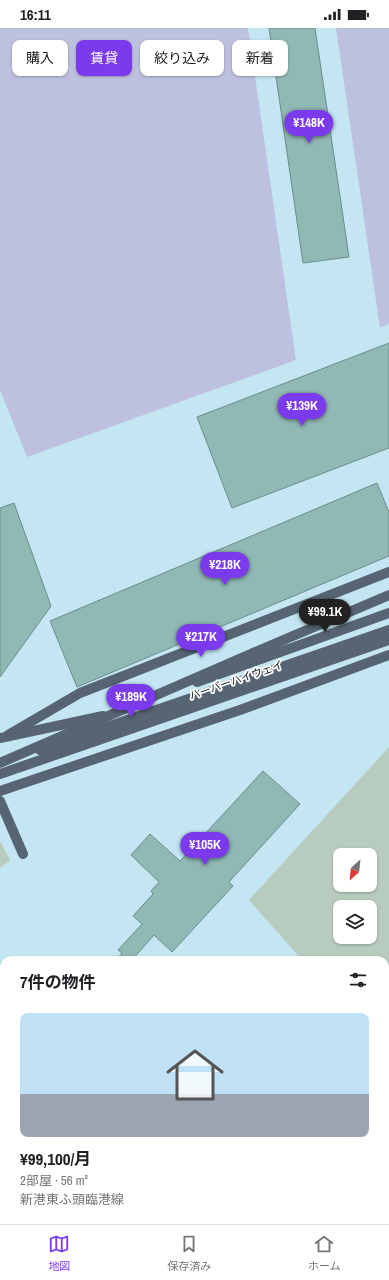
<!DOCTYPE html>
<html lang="ja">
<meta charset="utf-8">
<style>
:root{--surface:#fff;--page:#f6f6f6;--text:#202124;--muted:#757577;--line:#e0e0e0;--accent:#7c3aed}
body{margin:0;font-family:"Archivo Narrow","Noto Sans JP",sans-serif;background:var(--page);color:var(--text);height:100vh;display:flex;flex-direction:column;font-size:15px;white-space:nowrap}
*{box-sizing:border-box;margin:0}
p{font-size:13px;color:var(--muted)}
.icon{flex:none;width:22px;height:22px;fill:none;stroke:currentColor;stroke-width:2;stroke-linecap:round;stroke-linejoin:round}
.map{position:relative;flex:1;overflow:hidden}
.drawer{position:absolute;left:0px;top:928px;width:389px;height:268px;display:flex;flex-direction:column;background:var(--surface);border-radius:12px 12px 0 0;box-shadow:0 1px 3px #0004}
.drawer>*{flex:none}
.guide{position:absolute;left:12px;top:12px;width:365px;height:36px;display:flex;gap:8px}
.needle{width:26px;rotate:207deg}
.buttons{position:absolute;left:333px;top:820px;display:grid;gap:8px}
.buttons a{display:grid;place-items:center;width:44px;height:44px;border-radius:8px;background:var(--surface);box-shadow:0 1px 3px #0004;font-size:20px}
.price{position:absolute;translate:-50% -34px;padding:0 9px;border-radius:14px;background:var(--accent);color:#fff;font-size:13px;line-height:26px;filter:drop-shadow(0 1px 2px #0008)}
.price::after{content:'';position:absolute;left:50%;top:24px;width:12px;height:9px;margin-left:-6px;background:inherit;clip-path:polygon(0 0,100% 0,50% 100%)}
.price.selected{background:#222;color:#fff}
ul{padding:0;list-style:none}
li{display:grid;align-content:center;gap:8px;height:212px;padding:0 20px}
li span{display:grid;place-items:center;height:124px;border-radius:8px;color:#555}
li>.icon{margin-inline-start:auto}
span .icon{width:72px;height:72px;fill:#fffc;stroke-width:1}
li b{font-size:17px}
h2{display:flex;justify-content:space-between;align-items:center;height:48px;padding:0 20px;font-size:17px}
.tag{padding:0 14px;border-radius:8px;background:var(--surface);box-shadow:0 1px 3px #0004;font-size:14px;line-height:36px}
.tag.selected{background:var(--accent);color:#fff}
.status{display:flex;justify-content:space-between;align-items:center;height:28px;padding:0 20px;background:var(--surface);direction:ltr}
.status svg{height:11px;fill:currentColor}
.menu{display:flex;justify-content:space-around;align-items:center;height:56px;border-top:1px solid var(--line);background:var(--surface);font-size:11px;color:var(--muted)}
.menu a{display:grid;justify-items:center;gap:2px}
.menu .selected{color:var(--accent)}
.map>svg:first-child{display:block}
.green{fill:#b7ccbf;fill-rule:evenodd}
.water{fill:#bec0df}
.building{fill:#90b8b5;stroke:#6a8d8b}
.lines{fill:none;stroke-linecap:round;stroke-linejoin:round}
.street{stroke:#828c96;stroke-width:10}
.secondary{stroke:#576473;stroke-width:10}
.highway{stroke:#1f3145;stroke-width:12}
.secondary-bridge{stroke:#576473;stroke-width:10}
.labels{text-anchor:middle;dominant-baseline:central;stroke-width:3.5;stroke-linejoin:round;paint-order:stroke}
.street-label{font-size:11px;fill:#0f1c20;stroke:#fff}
</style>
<div class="status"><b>16:11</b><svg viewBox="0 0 49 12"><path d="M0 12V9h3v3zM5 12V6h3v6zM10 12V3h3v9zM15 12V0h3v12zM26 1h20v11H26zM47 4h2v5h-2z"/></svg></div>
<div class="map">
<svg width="389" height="1196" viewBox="0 0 389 1196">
<rect width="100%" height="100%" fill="#c4e6f2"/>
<path class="green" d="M 389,719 L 389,1034 L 385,1028 L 385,932 L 302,932 L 249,872 ZM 340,827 L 370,827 L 370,857 L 340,857 ZM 340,879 L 370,879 L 370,909 L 340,909 Z
M 0,813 L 10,832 L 0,840 Z"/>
<path class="water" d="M 0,0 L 248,0 L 296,332 L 27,429 L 0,362 Z
M 336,0 L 389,0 L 389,296 L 380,300 Z"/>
<path class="building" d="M 269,0 L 315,0 L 349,229 L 303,235 Z
M 389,315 L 389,420 L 232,480 L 197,389 Z
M 377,455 L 389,484 L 389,528 L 77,659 L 50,593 Z
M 14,475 L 51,578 L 0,649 L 0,480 Z
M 263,743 L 300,776 L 229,854 L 233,858 L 172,924 L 154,907 L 132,932 L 116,932 L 122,925 L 118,922 L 142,896 L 133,888 L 153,866 L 151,863 L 159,854 L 131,827 L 150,806 L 180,833 Z"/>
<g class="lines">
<path class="street" d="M 385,970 L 389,966
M 385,1085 L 389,1092
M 389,1105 L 385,1107 L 389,1110
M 291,1196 L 297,1192"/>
<path class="secondary" d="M 253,625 L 389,567
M 197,654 L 389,585
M 8,707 L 80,665 L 389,544
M 0,710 L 103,688
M 40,722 L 389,602
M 0,746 L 389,612
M 0,763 L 240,682 L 389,627
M 0,773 L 23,826"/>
<path class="highway" d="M 385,1160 L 389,1157
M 385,1186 L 389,1184
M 325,1196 L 332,1192
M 367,1196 L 374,1192"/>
<path class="secondary-bridge" d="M 0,735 L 253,625"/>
</g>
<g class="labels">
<g class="street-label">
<text transform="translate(236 652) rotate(-19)">ハーバーハイウェイ</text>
</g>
</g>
</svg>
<div class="buttons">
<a><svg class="needle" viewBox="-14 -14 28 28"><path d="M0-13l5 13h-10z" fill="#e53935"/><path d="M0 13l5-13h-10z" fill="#757577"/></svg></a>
<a><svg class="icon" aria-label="layers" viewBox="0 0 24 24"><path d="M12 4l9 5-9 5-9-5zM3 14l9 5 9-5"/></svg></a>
</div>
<b class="price" style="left:309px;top:116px">¥148K</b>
<b class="price" style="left:302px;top:399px">¥139K</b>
<b class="price" style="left:225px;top:558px">¥218K</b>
<b class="price selected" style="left:325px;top:605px">¥99.1K</b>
<b class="price" style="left:201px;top:630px">¥217K</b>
<b class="price" style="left:131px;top:690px">¥189K</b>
<b class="price" style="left:205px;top:838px">¥105K</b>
<div class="guide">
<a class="tag">購入</a>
<a class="tag selected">賃貸</a>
<a class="tag">絞り込み</a>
<a class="tag">新着</a>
</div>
<section class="drawer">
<h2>7件の物件<svg class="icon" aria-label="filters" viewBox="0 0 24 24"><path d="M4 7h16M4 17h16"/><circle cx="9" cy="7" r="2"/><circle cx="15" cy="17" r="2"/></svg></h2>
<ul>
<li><span style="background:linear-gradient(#bfe0f5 65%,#9aa5b1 0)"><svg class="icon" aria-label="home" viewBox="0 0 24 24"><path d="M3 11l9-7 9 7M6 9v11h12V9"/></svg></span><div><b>¥99,100/月</b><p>2部屋 · 56 m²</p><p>新港東ふ頭臨港線</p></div></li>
</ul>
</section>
</div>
<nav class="menu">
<a class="selected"><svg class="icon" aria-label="map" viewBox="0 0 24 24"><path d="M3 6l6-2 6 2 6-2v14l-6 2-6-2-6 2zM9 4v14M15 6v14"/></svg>地図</a>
<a><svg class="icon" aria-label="saved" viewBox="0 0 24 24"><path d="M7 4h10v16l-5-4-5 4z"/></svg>保存済み</a>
<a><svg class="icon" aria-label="home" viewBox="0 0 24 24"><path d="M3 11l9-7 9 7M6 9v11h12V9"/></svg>ホーム</a>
</nav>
